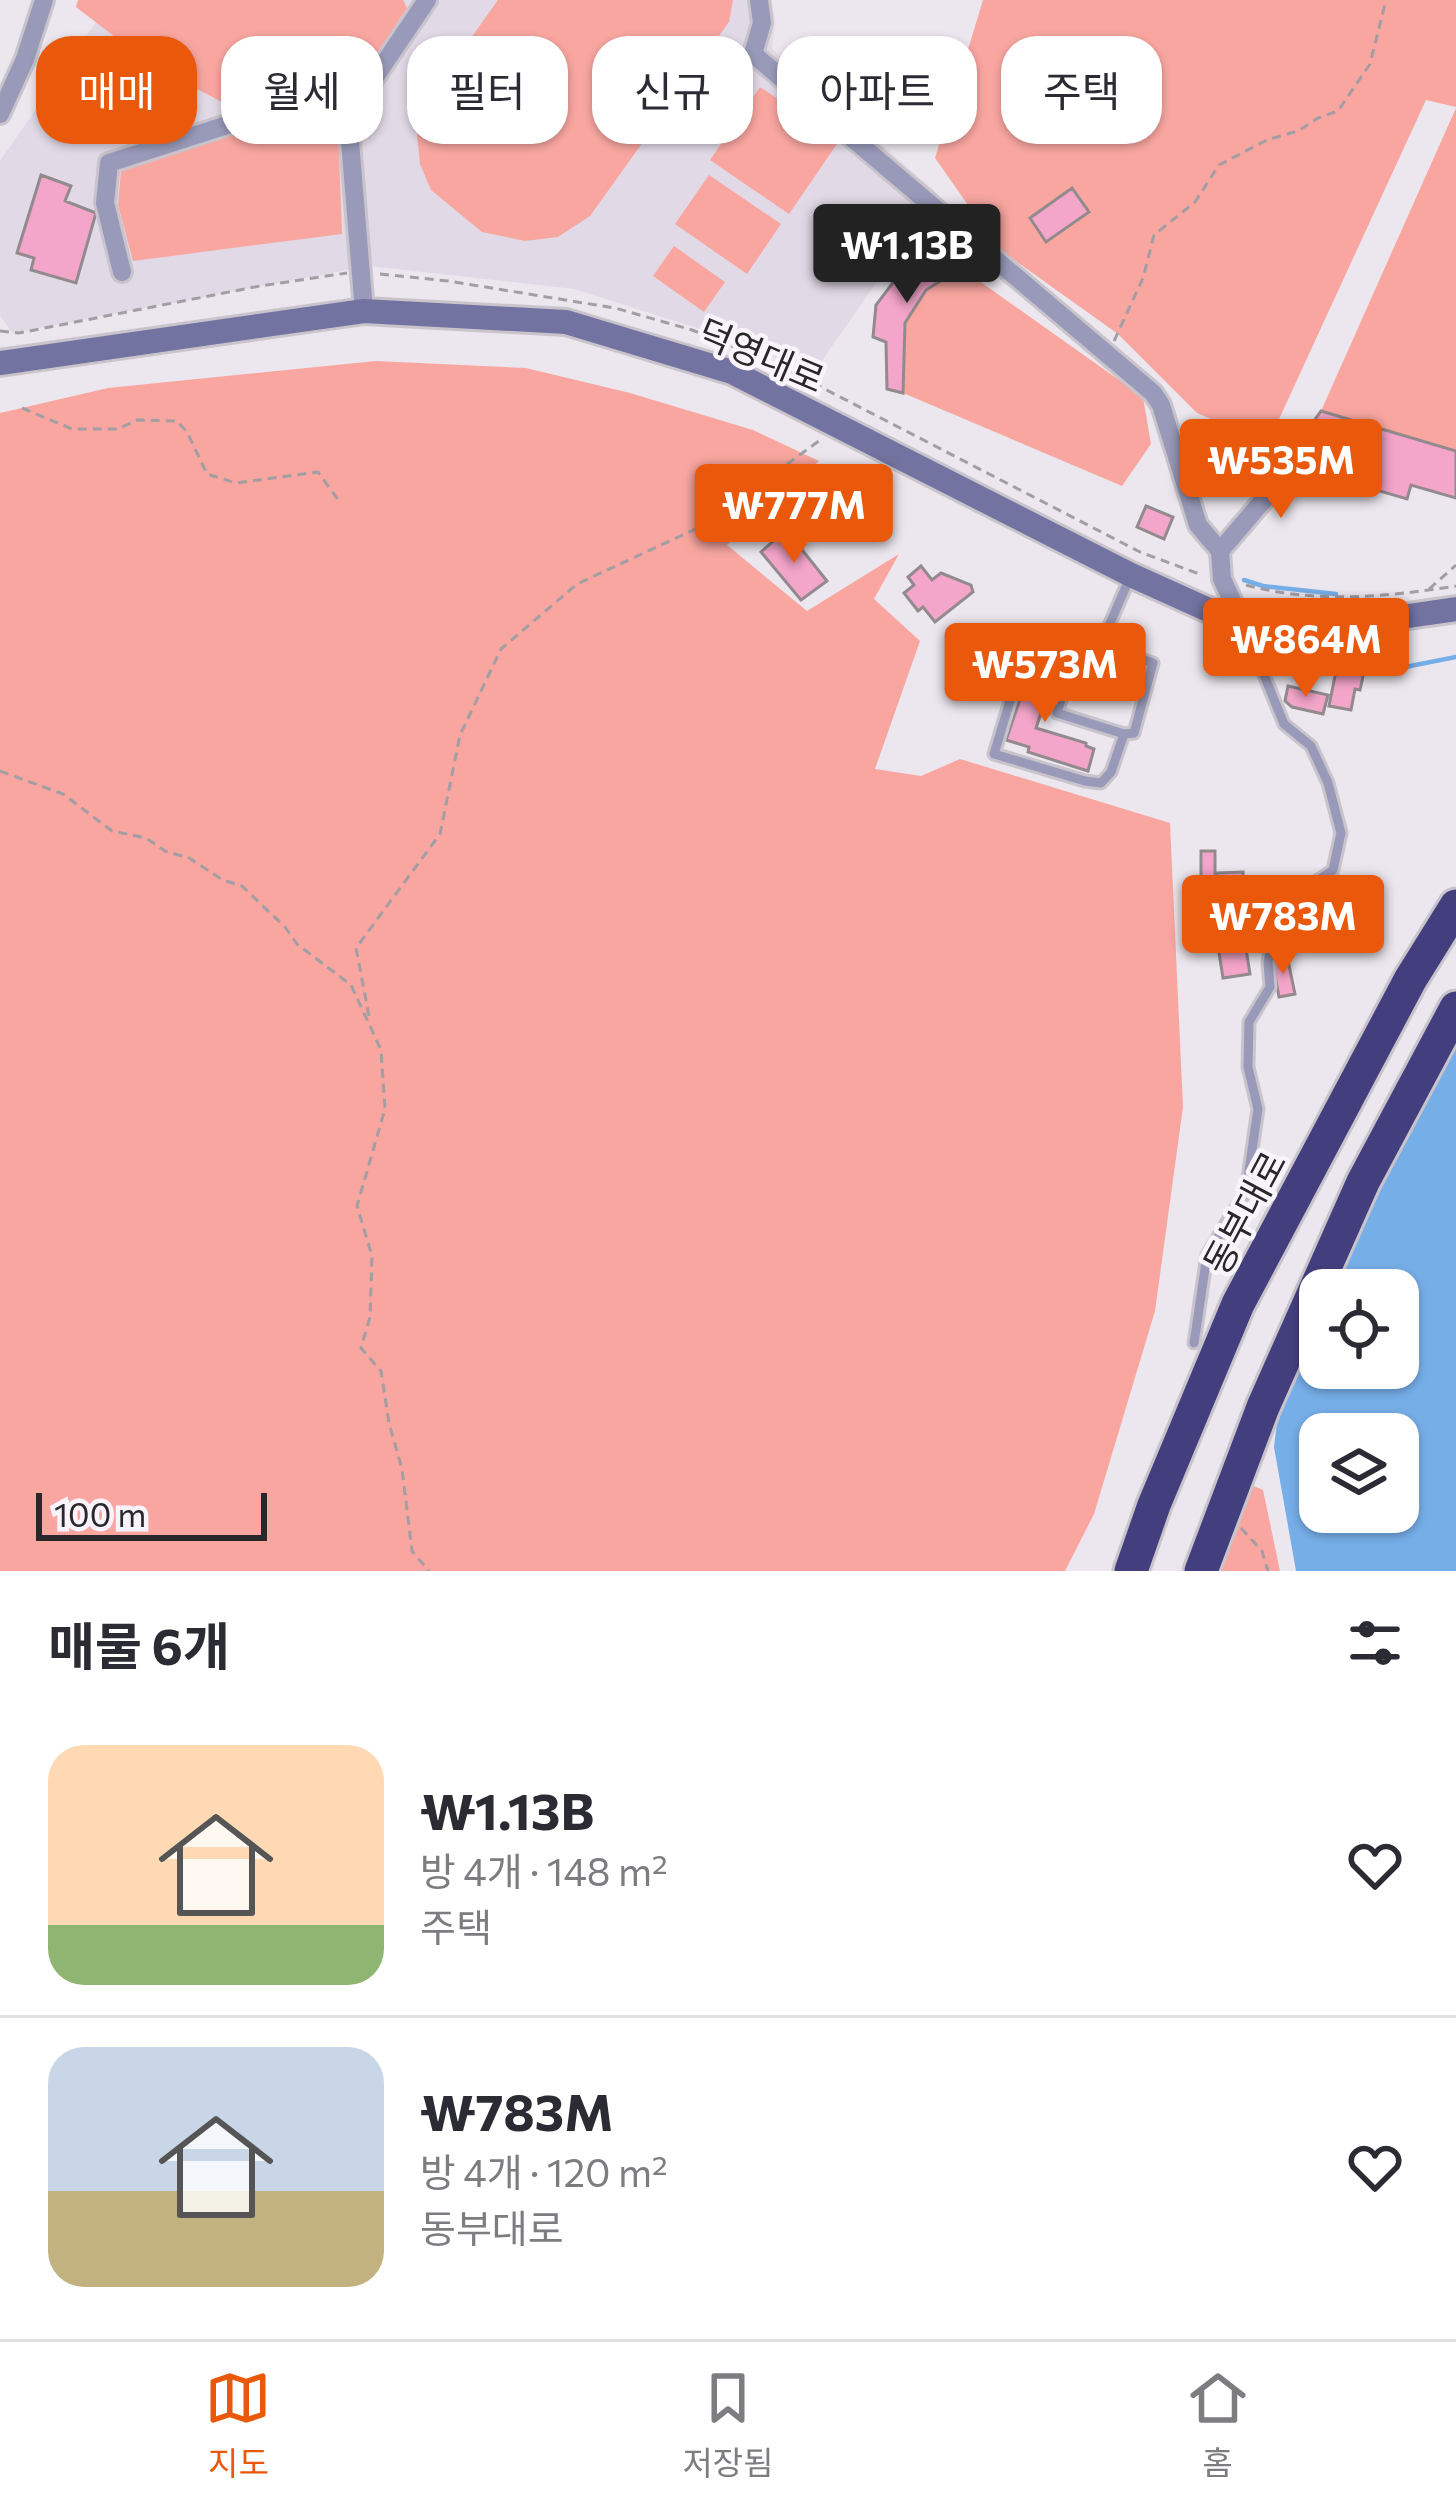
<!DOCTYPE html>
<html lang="ko">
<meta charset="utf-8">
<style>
:root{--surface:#fff;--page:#f7f7f7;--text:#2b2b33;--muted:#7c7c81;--line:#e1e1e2;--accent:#ea580c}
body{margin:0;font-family:Commissioner,"Noto Sans KR",sans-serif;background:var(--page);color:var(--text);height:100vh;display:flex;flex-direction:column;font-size:45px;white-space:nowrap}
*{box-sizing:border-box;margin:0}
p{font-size:39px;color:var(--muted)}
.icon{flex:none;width:66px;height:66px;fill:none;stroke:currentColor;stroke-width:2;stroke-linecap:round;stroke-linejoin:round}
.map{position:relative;height:1571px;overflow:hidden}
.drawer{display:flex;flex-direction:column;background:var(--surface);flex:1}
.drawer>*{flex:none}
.guide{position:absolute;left:36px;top:36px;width:1386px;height:108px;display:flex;gap:24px}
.tools{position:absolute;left:1299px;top:1269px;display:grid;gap:24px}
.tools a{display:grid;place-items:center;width:120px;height:120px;border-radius:24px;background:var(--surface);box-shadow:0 3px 9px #0004;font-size:60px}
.scale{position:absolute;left:36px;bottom:30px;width:231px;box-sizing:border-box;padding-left:12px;border:6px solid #282729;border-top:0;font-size:33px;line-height:42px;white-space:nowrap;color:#282729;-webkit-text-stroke:9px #f9f4fb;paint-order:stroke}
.price{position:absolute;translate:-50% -102px;padding:0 27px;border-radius:12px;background:var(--accent);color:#fff;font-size:39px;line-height:78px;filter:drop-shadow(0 3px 6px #0008)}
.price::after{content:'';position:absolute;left:50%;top:72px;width:36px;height:27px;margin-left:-18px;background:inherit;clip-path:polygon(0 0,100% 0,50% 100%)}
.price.active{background:#222;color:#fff}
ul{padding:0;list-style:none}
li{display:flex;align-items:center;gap:36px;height:300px;padding:0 48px}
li+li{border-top:3px solid var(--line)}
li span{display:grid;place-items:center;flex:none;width:336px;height:240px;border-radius:36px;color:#555}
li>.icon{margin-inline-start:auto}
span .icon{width:144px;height:144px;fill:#fffc;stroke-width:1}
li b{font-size:51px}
h2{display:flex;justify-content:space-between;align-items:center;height:144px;padding:0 48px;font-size:51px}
.chip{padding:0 42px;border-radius:36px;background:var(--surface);box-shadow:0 3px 9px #0004;font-size:42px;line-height:108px}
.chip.active{background:var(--accent);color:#fff}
.dock{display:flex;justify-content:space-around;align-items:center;height:168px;border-top:3px solid var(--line);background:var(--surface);font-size:33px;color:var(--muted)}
.dock a{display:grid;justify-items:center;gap:6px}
.dock .active{color:var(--accent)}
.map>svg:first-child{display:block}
.built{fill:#e2d9e6}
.green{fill:#f9a6a0}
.water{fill:#76aee8;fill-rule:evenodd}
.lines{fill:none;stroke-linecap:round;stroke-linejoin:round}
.stream{stroke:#76aee8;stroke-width:4.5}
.building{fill:#f4a5ca;stroke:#928a8d;stroke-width:3}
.lane-casing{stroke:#c9c4cb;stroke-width:15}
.street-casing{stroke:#c9c4cb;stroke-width:24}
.secondary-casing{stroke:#c9c4cb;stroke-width:30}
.highway-casing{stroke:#c9c4cb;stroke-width:39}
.path{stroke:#a29ea3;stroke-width:3;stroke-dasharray:9 6;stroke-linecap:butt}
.lane{stroke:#999ab9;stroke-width:9}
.street{stroke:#999ab9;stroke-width:18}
.secondary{stroke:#7373a1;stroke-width:24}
.highway{stroke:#433f7e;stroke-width:33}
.labels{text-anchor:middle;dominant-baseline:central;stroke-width:9;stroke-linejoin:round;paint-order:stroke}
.street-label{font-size:36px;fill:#282729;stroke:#f9f4fb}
</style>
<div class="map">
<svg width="1456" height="1571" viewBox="0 0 1456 1571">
<rect width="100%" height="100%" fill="#ece7ee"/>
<path class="built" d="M 403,0 L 772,0 L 775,22 L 772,49 L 938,194 L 812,375 L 741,342 L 574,289 L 369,266 L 12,333 L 0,315 L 0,161 L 96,22 L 149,63 Z"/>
<path class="green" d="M 78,0 L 403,0 L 407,8 L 344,103 L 253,101 L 235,109 L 150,64 L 76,7 Z
M 498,0 L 733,0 L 729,22 L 590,216 L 558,237 L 525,241 L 482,232 L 431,190 L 420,164 L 417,135 L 421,108 Z
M 983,0 L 1456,0 L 1456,107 L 1426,100 L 1268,443 L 1197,413 L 1118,334 L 999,249 L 935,158 Z
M 760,87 L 839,141 L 789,214 L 710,160 Z
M 1456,108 L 1456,451 L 1321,411 Z
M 259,126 L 338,128 L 342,234 L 133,261 L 118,205 L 121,170 Z
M 709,175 L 781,224 L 747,274 L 675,224 Z
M 674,246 L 725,282 L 704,312 L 653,276 Z
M 961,268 L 1143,397 L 1151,444 L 1122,486 L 903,393 L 905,323 L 926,290 Z
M 376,361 L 526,368 L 630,393 L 753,430 L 819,461 L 727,545 L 807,611 L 899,554 L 874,599 L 920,641 L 875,769 L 921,776 L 960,759 L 1170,823 L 1183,1107 L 1155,1311 L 1094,1514 L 1065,1571 L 0,1571 L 0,413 L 108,388 Z
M 1247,1483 L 1263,1490 L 1280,1571 L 1214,1571 Z"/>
<path class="water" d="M 1456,1046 L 1456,1571 L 1296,1571 L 1274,1447 L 1277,1422 L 1320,1326 L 1320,1368 L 1398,1368 L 1398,1290 L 1336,1290 L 1385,1172 ZM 1320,1434 L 1398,1434 L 1398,1512 L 1320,1512 Z"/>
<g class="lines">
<path class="stream" d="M 1244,580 L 1263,586 L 1336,594
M 1352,661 L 1390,670 L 1456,657"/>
</g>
<path class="building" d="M 41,175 L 71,186 L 65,201 L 96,213 L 76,283 L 31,270 L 34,258 L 17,253 Z
M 1072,188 L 1089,212 L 1046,242 L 1030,218 Z
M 923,243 L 945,260 L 953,255 L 961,268 L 926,290 L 905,323 L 903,393 L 887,389 L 886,342 L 873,337 L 876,305 Z
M 1321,411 L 1456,451 L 1456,498 L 1411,485 L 1407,499 L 1342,480 L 1346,467 L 1293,451 Z
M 1199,429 L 1265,455 L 1258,473 L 1238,464 L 1234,475 L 1188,457 Z
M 1146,506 L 1173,517 L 1164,539 L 1137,527 Z
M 786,530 L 827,581 L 801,600 L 761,552 Z
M 921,566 L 932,580 L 941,573 L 971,585 L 973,592 L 935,622 L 923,607 L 918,611 L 904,593 L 914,585 L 908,577 Z
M 1337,666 L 1364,672 L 1360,690 L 1355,689 L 1351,710 L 1329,706 Z
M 1055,667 L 1061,669 L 1064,677 L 1059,685 L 1050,686 L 1036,728 L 1086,743 L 1086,746 L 1094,749 L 1088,771 L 1028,752 L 1029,747 L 1006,740 L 1029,673 L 1044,678 L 1048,668 Z
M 1288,686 L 1328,695 L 1323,714 L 1292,707 L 1285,701 Z
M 1201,851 L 1215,851 L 1215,879 L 1201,879 Z
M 1243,872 L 1244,895 L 1219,896 L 1217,873 Z
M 1244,936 L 1250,974 L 1223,978 L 1217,940 Z
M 1287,956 L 1295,994 L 1279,997 L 1272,959 Z"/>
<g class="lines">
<defs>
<path id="lane" d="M 1088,641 L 1153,663 L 1134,733 L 1124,734 L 1057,713 L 1075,653 L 1108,628 L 1131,575
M 1075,653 L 1029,638 L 994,754 L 1085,781 L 1101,783 L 1111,772 L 1124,734
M 1194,1343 L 1207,1255 L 1246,1191 L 1258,1109 L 1248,1067 L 1249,1022 L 1270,987 L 1268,963 L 1275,918 L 1298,894 L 1333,870 L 1341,833 L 1328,783 L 1311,746 L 1284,724 L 1246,631"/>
<path id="street" d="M 759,0 L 762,23 L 753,54 L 1153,393 L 1161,405 L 1198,525 L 1220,551 L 1222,579 L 1244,626
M 0,114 L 25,59 L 44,0
M 122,272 L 105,203 L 109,163 L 255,116 L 348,117
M 364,311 L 348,117 L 427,0
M 1220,551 L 1301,456"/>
<path id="secondary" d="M 0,363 L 364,311 L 566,322 L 732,372 L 1131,575 L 1244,626 L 1360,623 L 1456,609"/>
<path id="highway" d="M 1131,1571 L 1154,1505 L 1238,1304 L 1410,980 L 1456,906
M 1201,1571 L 1263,1407 L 1363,1182 L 1456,1008"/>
</defs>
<use href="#lane" class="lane-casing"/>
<use href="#street" class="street-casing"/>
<use href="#secondary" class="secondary-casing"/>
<use href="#highway" class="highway-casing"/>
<path class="path" d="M 380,274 L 448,281 L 615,308 L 692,330 L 762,358 L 817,385 L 1140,552 L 1202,575
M 0,331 L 19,333 L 260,286 L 347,273
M 1114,341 L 1143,278 L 1154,235 L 1195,202 L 1219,165 L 1267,140 L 1298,131 L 1318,118 L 1338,111 L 1370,64 L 1386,0
M 22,408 L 72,429 L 118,429 L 137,420 L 177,421 L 187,432 L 207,474 L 236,483 L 318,472 L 339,501
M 1246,585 C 1317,604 1385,597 1456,586
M 1429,589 L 1456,565
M 0,771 L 63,794 L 112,831 L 146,838 L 165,851 L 189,858 L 223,880 L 242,886 L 285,927 L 297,944 L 351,985 L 381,1050 L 385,1109 L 357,1206 L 372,1256 L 370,1317 L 361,1348 L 381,1371 L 389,1423 L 402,1469 L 412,1551 L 429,1571
M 369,1016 L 356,948 L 440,834 L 460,735 L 501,649 L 577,584 L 702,526 L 823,438
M 1241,1528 L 1262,1551 L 1268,1571"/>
<use href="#lane" class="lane"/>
<use href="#street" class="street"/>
<use href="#secondary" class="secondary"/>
<use href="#highway" class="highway"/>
</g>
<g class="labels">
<g class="street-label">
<text transform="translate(762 354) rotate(23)">덕영대로</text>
<text transform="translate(1243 1212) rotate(-62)">동부대로</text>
</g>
</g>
</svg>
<div class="tools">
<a><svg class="icon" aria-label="locate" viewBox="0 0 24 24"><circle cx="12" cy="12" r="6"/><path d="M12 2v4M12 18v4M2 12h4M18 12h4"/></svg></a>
<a><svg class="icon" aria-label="layers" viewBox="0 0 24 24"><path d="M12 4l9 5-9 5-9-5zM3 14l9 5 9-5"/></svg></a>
</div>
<div class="scale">100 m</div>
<b class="price active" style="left:907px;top:306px">₩1.13B</b>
<b class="price" style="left:1281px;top:521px">₩535M</b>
<b class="price" style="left:794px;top:566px">₩777M</b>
<b class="price" style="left:1306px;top:700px">₩864M</b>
<b class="price" style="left:1045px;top:725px">₩573M</b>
<b class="price" style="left:1283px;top:977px">₩783M</b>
<div class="guide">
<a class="chip active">매매</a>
<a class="chip">월세</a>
<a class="chip">필터</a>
<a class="chip">신규</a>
<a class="chip">아파트</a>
<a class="chip">주택</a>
</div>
</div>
<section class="drawer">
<h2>매물 6개<svg class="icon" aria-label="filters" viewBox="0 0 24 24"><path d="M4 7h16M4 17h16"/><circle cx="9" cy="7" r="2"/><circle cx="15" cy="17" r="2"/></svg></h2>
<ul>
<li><span style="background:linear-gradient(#ffd9b3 75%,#8fb573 0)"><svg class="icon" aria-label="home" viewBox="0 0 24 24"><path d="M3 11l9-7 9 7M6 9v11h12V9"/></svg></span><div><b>₩1.13B</b><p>방 4개 · 148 m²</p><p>주택</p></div><svg class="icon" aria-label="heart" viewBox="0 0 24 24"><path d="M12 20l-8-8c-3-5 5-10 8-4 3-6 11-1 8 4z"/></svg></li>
<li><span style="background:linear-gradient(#c9d6e8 60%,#c2b280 0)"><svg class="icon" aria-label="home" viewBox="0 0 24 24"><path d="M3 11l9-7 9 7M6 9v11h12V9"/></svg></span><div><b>₩783M</b><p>방 4개 · 120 m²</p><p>동부대로</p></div><svg class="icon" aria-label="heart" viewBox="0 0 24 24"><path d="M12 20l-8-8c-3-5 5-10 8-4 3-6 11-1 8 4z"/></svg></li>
</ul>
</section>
<nav class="dock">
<a class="active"><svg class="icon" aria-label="map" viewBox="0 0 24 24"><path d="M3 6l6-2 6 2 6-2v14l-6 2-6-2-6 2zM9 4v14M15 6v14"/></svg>지도</a>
<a><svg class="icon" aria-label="saved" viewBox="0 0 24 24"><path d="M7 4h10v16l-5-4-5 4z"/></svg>저장됨</a>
<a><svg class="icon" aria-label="home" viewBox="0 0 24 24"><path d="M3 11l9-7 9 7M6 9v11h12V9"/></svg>홈</a>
</nav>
